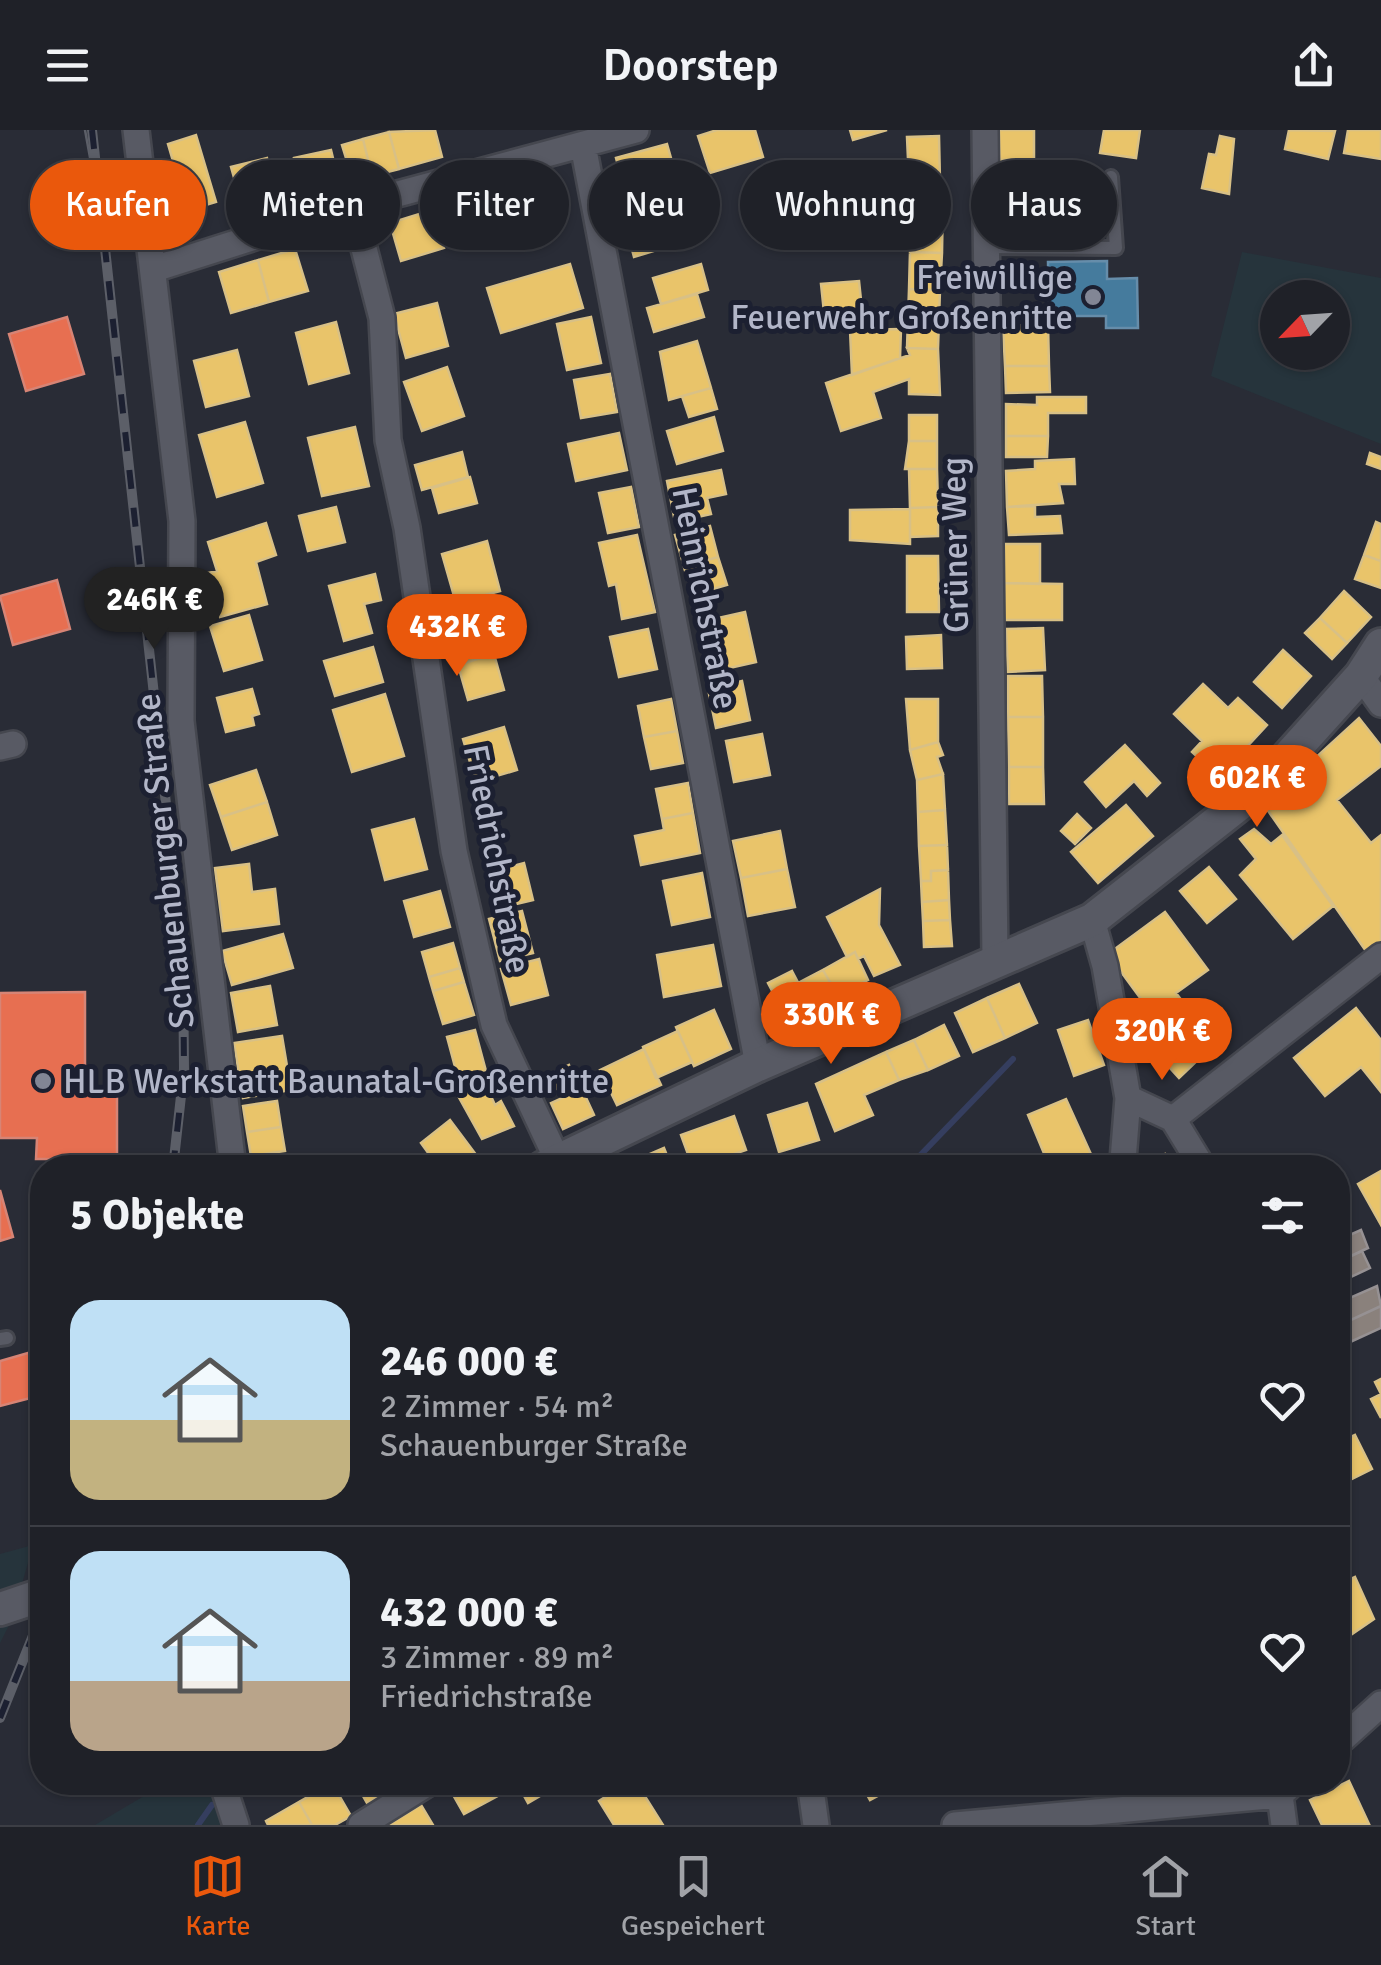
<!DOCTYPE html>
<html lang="de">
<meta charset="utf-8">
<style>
:root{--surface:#1f2128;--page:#272930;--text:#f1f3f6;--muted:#a1a3a8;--line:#3c3e45;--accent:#ea580c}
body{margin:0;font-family:Signika,sans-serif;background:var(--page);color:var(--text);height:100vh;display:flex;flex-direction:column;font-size:38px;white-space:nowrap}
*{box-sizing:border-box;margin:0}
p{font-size:32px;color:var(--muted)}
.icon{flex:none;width:55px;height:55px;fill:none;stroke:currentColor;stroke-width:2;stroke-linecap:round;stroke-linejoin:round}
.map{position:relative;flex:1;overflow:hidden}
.side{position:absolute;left:30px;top:1025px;width:1320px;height:640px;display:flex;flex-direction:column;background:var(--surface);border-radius:40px;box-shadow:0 2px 8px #0004,0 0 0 2px var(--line)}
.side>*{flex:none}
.hud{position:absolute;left:30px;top:30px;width:1322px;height:90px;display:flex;gap:20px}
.needle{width:65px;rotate:245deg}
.buttons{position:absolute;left:1260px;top:150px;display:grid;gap:20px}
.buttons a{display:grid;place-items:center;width:90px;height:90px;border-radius:50%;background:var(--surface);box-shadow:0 2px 8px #0004,0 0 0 2px var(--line);font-size:50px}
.price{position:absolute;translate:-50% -85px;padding:0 22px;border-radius:35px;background:var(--accent);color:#fff;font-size:32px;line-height:65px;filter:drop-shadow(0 2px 5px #0008)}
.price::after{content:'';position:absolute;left:50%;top:60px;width:30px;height:22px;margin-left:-15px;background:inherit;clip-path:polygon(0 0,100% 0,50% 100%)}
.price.current{background:#222;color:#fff}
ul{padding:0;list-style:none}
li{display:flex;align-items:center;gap:30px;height:250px;padding:0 40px}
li+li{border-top:2px solid var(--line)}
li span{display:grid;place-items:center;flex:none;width:280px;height:200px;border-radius:30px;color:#555}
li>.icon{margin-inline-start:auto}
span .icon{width:120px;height:120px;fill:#fffc;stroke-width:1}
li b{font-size:42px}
h2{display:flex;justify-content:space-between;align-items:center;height:120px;padding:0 40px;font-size:42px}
.pill{padding:0 35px;border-radius:45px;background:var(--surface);box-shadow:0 2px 8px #0004,0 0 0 2px var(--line);font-size:35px;line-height:90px}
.pill.current{background:var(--accent);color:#fff}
header{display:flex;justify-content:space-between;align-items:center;height:130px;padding:0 40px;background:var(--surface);font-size:45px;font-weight:600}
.tab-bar{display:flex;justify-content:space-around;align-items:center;height:140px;border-top:2px solid var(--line);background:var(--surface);font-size:28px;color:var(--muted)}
.tab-bar a{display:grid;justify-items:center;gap:5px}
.tab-bar .current{color:var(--accent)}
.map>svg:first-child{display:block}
.green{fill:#26343c;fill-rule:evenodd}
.homes{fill:#e9c46a;stroke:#d8c086;stroke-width:2.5}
.shops{fill:#e76f51;stroke:#d78475;stroke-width:2.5}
.public{fill:#457b9d;stroke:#668daa;stroke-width:2.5}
.industry{fill:#8a817c;stroke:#969193;stroke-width:2.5}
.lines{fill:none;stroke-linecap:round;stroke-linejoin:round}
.stream{stroke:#353e5f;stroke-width:6}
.service-casing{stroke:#45474f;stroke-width:18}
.minor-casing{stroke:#45474f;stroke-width:30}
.tertiary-casing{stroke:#45474f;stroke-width:38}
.service{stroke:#585a64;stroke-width:12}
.minor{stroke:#585a64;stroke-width:25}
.tertiary{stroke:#585a64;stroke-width:32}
.tram{stroke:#5c5f68;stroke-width:2.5}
.rail-casing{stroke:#5c5f68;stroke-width:10}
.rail{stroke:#1c2031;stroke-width:6;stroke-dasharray:19;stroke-linecap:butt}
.poi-dot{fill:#828695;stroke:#1c2031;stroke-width:4}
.labels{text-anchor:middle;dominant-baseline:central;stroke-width:10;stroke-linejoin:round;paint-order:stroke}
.poi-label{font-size:35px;fill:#b2b6c8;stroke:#1c2031;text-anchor:end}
.street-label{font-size:35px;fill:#b2b6c8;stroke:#1c2031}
</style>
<header><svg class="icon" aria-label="menu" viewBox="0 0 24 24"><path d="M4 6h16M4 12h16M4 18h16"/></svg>Doorstep<svg class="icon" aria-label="share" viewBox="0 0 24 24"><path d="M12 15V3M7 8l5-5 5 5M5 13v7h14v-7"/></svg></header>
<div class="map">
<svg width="1381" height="1695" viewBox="0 0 1381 1695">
<rect width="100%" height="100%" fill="#292c36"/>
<path class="green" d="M 1242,122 L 1381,148 L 1381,314 L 1211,246 ZM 1278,168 L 1332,168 L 1332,222 L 1278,222 Z
M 33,1415 L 12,1489 L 0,1513 L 0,1424 Z
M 166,1653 L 207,1653 L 222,1695 L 95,1695 Z"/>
<path class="homes" d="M 435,0 L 442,27 L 399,39 L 389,2 Z
M 717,0 L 755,0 L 763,27 L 710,43 L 698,6 Z
M 850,0 L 887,0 L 853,10 Z
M 999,0 L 1034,0 L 1034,29 L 1000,30 Z
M 1104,0 L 1140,0 L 1136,28 L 1100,23 Z
M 1289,0 L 1335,1 L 1328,29 L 1285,19 Z
M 1348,0 L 1381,0 L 1381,29 L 1344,23 Z
M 389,2 L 399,39 L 372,46 L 363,9 Z
M 196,5 L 216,72 L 176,84 L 163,41 L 175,38 L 168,14 Z
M 939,6 L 940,51 L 909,52 L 907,7 Z
M 1220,6 L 1234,9 L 1229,64 L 1202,58 L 1209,24 L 1216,25 Z
M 363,9 L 372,46 L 353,51 L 342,15 Z
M 667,14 L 679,56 L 627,70 L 616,28 Z
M 331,20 L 340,57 L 303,65 L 294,28 Z
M 267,28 L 277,67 L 242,76 L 231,37 Z
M 1070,34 L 1071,102 L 1029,103 L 1027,35 Z
M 520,57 L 534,108 L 510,115 L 508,107 L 476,116 L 464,72 Z
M 912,67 L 943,68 L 942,123 L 910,122 Z
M 432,80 L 444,118 L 401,131 L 390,93 Z
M 885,82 L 888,115 L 844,119 L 841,87 Z
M 661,92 L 667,117 L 634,127 L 627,101 Z
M 295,119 L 308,161 L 269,172 L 258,130 Z
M 910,122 L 942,123 L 940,160 L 909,159 Z
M 258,130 L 269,172 L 231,183 L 219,142 Z
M 570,134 L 583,178 L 501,203 L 487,158 Z
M 701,134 L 708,160 L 661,174 L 653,148 Z
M 859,151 L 863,189 L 825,192 L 821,154 Z
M 909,159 L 940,160 L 938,219 L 907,218 Z
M 697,164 L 704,187 L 654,202 L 647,178 Z
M 437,173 L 448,216 L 406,228 L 394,184 Z
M 591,187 L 601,233 L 567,240 L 557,194 Z
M 336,192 L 349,243 L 309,254 L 296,203 Z
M 1048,194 L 1049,236 L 1005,236 L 1003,196 Z
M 901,199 L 900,228 L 852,245 L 850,200 Z
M 697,211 L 711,258 L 669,270 L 660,222 Z
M 907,218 L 938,219 L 940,265 L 909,264 L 909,249 L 873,262 L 881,288 L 841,301 L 826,253 L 910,225 Z
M 237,220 L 249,266 L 206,277 L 194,231 Z
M 1005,236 L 1049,236 L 1050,262 L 1006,263 Z
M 447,237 L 464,286 L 422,301 L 404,252 Z
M 610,244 L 617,282 L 581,288 L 574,250 Z
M 711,258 L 717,279 L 689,287 L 682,266 Z
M 1037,267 L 1086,267 L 1086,283 L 1048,283 L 1048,306 L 1006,306 L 1006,274 L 1037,275 Z
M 909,285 L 937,285 L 937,311 L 909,311 Z
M 714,287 L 723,321 L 677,334 L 667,301 Z
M 245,292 L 263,353 L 217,367 L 199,305 Z
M 355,297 L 369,356 L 322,366 L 308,308 Z
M 619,303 L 627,340 L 576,351 L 568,314 Z
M 1006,306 L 1048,306 L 1047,327 L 1006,327 Z
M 909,311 L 937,311 L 937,339 L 905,339 Z
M 462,322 L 468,347 L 422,360 L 415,335 Z
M 1370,323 L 1381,327 L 1381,339 L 1367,334 Z
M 1074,329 L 1075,354 L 1059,354 L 1063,373 L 1007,377 L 1006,341 L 1035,339 L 1035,331 Z
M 909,339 L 937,339 L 938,377 L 910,378 Z
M 721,340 L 726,364 L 707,368 L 711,384 L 675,392 L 667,351 Z
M 470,347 L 477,373 L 439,383 L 432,358 Z
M 631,357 L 639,397 L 608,403 L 599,363 Z
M 1035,376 L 1035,387 L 1060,386 L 1062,403 L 1009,405 L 1007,377 Z
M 336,377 L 345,412 L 308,421 L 299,386 Z
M 938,377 L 938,406 L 910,407 L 910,378 Z
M 910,379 L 910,414 L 850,410 L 850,380 Z
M 1376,392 L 1381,394 L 1381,431 L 1364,425 Z
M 266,393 L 276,425 L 256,432 L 267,474 L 220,487 L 208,443 L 217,441 L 208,412 Z
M 710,396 L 718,427 L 684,437 L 675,405 Z
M 637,405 L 655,482 L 622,489 L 616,454 L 609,456 L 599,413 Z
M 487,411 L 500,461 L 456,473 L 442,424 Z
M 1004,414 L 1040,414 L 1040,454 L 1004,453 Z
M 1364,425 L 1381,431 L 1381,458 L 1355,449 Z
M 907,426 L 938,426 L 939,482 L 907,482 Z
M 718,427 L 727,455 L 692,465 L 684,437 Z
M 375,444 L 381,470 L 364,474 L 372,503 L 344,511 L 329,456 Z
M 1004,453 L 1062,454 L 1062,490 L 1004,490 Z
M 1344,461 L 1371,487 L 1347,513 L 1320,488 Z
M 745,482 L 756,532 L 716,541 L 705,491 Z
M 249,485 L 262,530 L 224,541 L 210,496 Z
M 1320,488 L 1347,513 L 1332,529 L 1305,503 Z
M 484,489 L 494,524 L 458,535 L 448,499 Z
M 1043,498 L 1045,540 L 1008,542 L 1006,499 Z
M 648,499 L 657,539 L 619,547 L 610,507 Z
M 941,505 L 942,538 L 907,539 L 906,507 Z
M 373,517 L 383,552 L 335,566 L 324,531 Z
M 1283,520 L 1311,546 L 1282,578 L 1254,552 Z
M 494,524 L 504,560 L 468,570 L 458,535 Z
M 1008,546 L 1042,546 L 1043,587 L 1008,587 Z
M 742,551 L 750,590 L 716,598 L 708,559 Z
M 1203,554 L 1228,578 L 1238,568 L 1267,595 L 1219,647 L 1192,622 L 1202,611 L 1174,584 Z
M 252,559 L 259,584 L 252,586 L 254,595 L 226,602 L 217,568 Z
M 385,564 L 404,626 L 352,642 L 333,580 Z
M 671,569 L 677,601 L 644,607 L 638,576 Z
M 906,569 L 938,569 L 938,612 L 910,620 Z
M 1008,587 L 1043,587 L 1043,637 L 1009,637 Z
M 1359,588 L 1381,616 L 1381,636 L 1337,670 L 1371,713 L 1381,705 L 1381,814 L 1368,824 L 1264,675 Z
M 504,597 L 517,640 L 476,652 L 463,609 Z
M 677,601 L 683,633 L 651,639 L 644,607 Z
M 762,604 L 770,645 L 734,652 L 726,611 Z
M 938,612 L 943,625 L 937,627 L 943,644 L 917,650 L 910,620 Z
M 1125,615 L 1160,653 L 1147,666 L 1134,651 L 1106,677 L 1085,652 Z
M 1009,637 L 1043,637 L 1044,674 L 1009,674 Z
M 256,640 L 267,672 L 221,687 L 210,655 Z
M 943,644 L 945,680 L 918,682 L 917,650 Z
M 688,653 L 693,683 L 662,689 L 656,659 Z
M 267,672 L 277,705 L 232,720 L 221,687 Z
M 1126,675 L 1153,706 L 1098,753 L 1071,722 Z
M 945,680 L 947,715 L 919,716 L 918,682 Z
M 693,683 L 700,723 L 641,735 L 635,706 L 664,700 L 662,689 Z
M 1077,684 L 1091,698 L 1075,714 L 1061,701 Z
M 414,689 L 427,739 L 385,750 L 372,700 Z
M 1254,699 L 1271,714 L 1282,705 L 1333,776 L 1293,809 L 1240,745 L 1256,729 L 1240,709 Z
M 780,701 L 787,739 L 741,748 L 733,711 Z
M 947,715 L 948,740 L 931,741 L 931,751 L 921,751 L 919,716 Z
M 524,733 L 533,770 L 496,779 L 486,743 Z
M 249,734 L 252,762 L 275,759 L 279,794 L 223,801 L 215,738 Z
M 1209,737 L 1236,769 L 1207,793 L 1180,761 Z
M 787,739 L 795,777 L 748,786 L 741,748 Z
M 948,740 L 949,770 L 922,772 L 921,751 L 931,751 L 931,741 Z
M 702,743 L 710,787 L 672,795 L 663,751 Z
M 880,759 L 879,795 L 900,835 L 874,846 L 864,826 L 858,829 L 855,822 L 847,827 L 827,787 Z
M 440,761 L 450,797 L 414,807 L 404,771 Z
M 949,770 L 950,790 L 923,791 L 922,772 Z
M 522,781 L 533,823 L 500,831 L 489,789 Z
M 1165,782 L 1208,840 L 1176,863 L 1186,876 L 1160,895 L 1108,824 Z
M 950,790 L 952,816 L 924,817 L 923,791 Z
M 283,804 L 293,838 L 232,855 L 222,821 Z
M 453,813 L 460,838 L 429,847 L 422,822 Z
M 713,815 L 721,856 L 664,867 L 657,825 Z
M 855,822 L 868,850 L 838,866 L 823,840 Z
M 539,829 L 548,865 L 511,875 L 501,839 Z
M 460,838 L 464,852 L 433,861 L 429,847 Z
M 823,840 L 838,866 L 812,879 L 798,853 Z
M 792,841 L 812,879 L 788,891 L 768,853 Z
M 464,852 L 474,885 L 443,894 L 433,861 Z
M 1019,854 L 1037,893 L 1005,908 L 987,868 Z
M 270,856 L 277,895 L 238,902 L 231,863 Z
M 987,868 L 1005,908 L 973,922 L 955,883 Z
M 1356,878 L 1381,910 L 1381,962 L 1361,937 L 1325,966 L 1294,928 Z
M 714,880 L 731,919 L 694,936 L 676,897 Z
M 1088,890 L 1104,935 L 1074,946 L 1058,900 Z
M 944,895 L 959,926 L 928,940 L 914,910 Z
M 475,900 L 486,941 L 458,948 L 447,907 Z
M 678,901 L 692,932 L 656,948 L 643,917 Z
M 282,906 L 291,960 L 243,968 L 234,913 Z
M 1180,906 L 1200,928 L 1179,948 L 1159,926 Z
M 914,910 L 928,940 L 899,950 L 886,922 Z
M 644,919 L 661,955 L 617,975 L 600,940 Z
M 886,922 L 899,950 L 864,965 L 873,985 L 835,1001 L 816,954 Z
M 569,935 L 576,950 L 547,963 L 540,949 Z
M 480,942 L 495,975 L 501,971 L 514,996 L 482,1009 L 456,962 L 463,959 L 458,948 Z
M 582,959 L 594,985 L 563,999 L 551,973 Z
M 1066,969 L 1095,1033 L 1091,1038 L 1044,1038 L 1048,1033 L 1028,985 Z
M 277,971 L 281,997 L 247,1002 L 243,976 Z
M 807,973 L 819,1010 L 779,1022 L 768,985 Z
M 734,986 L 746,1020 L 693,1038 L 681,1005 Z
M 450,990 L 480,1030 L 471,1038 L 439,1038 L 421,1013 Z
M 281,997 L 285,1021 L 251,1026 L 247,1002 Z
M 664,1018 L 672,1038 L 631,1038 L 629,1033 Z
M 1165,1024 L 1173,1038 L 1143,1038 Z
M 1381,1041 L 1381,1095 L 1358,1054 Z
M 1381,1249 L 1381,1288 L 1371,1269 L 1381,1264 L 1375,1252 Z
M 1355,1305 L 1372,1339 L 1338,1356 L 1341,1322 L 1338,1313 Z
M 1355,1447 L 1374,1489 L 1342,1511 L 1345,1518 L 1338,1522 L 1338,1455 Z
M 1349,1651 L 1369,1694 L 1322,1695 L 1310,1670 Z
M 355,1652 L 393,1652 L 395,1656 L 367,1673 Z
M 454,1652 L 502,1652 L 507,1661 L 464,1684 L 448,1656 Z
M 502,1652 L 558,1652 L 559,1655 L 528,1673 L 518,1655 L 507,1661 Z
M 629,1652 L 636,1652 L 663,1695 L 614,1695 L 599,1671 Z
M 860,1652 L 904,1652 L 870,1670 Z
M 332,1653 L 351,1686 L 335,1695 L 312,1695 L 299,1672 Z
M 299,1672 L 312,1695 L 268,1695 L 266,1691 Z
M 421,1675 L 433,1695 L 388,1695 Z"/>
<path class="shops" d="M 67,187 L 84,244 L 26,261 L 9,204 Z
M 57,450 L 70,499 L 13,515 L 0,466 Z
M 85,862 L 85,962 L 117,962 L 117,1029 L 36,1029 L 37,1008 L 0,1008 L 0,863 Z
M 0,1060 L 13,1107 L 0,1111 Z
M 42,1219 L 42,1265 L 0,1276 L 0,1231 Z"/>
<path class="public" d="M 1107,131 L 1107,149 L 1137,148 L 1138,198 L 1106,198 L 1106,186 L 1049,186 L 1048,132 Z"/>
<path class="industry" d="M 1361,1100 L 1368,1118 L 1338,1132 L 1338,1110 Z
M 1362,1121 L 1370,1138 L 1338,1153 L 1338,1132 Z
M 1377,1156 L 1381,1176 L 1338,1196 L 1338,1173 Z
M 1381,1176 L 1381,1198 L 1348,1213 L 1340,1195 Z"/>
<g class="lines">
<path class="stream" d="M 908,1038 L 1013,929
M 198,1695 L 212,1675"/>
<defs>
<path id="service" d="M 986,117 L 1116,118 L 1111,47
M 0,1209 L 7,1208"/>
<path id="minor" d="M 136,0 L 182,391 L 181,591 L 233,1038
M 985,0 L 995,829
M 583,15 L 758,935
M 353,76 L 382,188 L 388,310 L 407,398 L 454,721 L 494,895 L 556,1027
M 154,139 L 353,76 L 636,0
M 1361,546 L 1381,574
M 0,617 L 13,614
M 1092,790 L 1105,836 L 1128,968 L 1123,1030 L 1117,1038
M 1128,968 L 1173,989
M 1203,1038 L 1173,989 L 1381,826
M 1338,1613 L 1381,1574
M 222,1652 L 236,1695
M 810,1652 L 816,1695
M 1280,1665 L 1284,1695
M 361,1695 L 430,1652
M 955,1695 L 1280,1665 L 1294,1652"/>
<path id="tertiary" d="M 543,1038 L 758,935 L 1092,790 L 1260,658 L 1361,546 L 1381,515
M 0,1479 L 42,1465"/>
</defs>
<use href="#service" class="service-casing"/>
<use href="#minor" class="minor-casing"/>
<use href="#tertiary" class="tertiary-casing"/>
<use href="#service" class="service"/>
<use href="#minor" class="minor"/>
<use href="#tertiary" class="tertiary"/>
<path class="tram" d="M 85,0 L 95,55"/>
<defs>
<path id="rail" d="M 92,0 L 183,829 L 184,939 L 173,1038
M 0,1588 L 42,1483"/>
</defs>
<use href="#rail" class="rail-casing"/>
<use href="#rail" class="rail"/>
</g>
<g class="poi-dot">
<circle cx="1093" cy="167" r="10"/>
<circle cx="43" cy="951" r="10"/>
</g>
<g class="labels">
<g class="poi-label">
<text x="1073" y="147">Freiwillige<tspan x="1073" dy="40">Feuerwehr Großenritte</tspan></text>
<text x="63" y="951" text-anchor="start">HLB Werkstatt Baunatal-Großenritte</text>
</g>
<g class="street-label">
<text transform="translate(955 415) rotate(-91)">Grüner Weg</text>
<text transform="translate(705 468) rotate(79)">Heinrichstraße</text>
<text transform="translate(497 729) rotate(79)">Friedrichstraße</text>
<text transform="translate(165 731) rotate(-96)">Schauenburger Straße</text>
</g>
</g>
</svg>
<div class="buttons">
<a><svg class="needle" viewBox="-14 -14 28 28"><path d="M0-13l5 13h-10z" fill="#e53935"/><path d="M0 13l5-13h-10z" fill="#a1a3a8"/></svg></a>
</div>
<b class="price current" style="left:154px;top:522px">246K €</b>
<b class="price" style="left:457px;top:549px">432K €</b>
<b class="price" style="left:1257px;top:700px">602K €</b>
<b class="price" style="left:831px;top:937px">330K €</b>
<b class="price" style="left:1162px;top:953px">320K €</b>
<div class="hud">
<a class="pill current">Kaufen</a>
<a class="pill">Mieten</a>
<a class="pill">Filter</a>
<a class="pill">Neu</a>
<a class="pill">Wohnung</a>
<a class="pill">Haus</a>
</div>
<section class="side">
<h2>5 Objekte<svg class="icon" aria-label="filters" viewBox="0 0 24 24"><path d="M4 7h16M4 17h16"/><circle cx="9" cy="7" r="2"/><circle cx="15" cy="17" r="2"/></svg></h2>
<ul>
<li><span style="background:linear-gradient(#bfe0f5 60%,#c2b280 0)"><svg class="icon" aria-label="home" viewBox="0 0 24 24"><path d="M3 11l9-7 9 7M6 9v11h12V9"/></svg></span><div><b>246 000 €</b><p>2 Zimmer · 54 m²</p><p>Schauenburger Straße</p></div><svg class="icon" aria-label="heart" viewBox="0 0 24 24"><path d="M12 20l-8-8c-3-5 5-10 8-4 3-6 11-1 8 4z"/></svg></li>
<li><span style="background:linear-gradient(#bfe0f5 65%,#b9a48a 0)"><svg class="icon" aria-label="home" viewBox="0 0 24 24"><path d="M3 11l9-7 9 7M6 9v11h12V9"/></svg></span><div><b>432 000 €</b><p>3 Zimmer · 89 m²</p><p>Friedrichstraße</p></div><svg class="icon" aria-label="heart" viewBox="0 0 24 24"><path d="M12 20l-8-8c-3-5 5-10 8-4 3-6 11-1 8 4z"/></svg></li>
</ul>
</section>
</div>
<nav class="tab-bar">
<a class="current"><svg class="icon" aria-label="map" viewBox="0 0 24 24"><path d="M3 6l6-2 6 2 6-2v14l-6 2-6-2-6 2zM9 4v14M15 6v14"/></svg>Karte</a>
<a><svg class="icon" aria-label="saved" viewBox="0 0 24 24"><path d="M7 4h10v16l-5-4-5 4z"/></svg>Gespeichert</a>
<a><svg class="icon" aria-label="home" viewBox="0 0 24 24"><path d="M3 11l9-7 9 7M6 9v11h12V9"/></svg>Start</a>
</nav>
